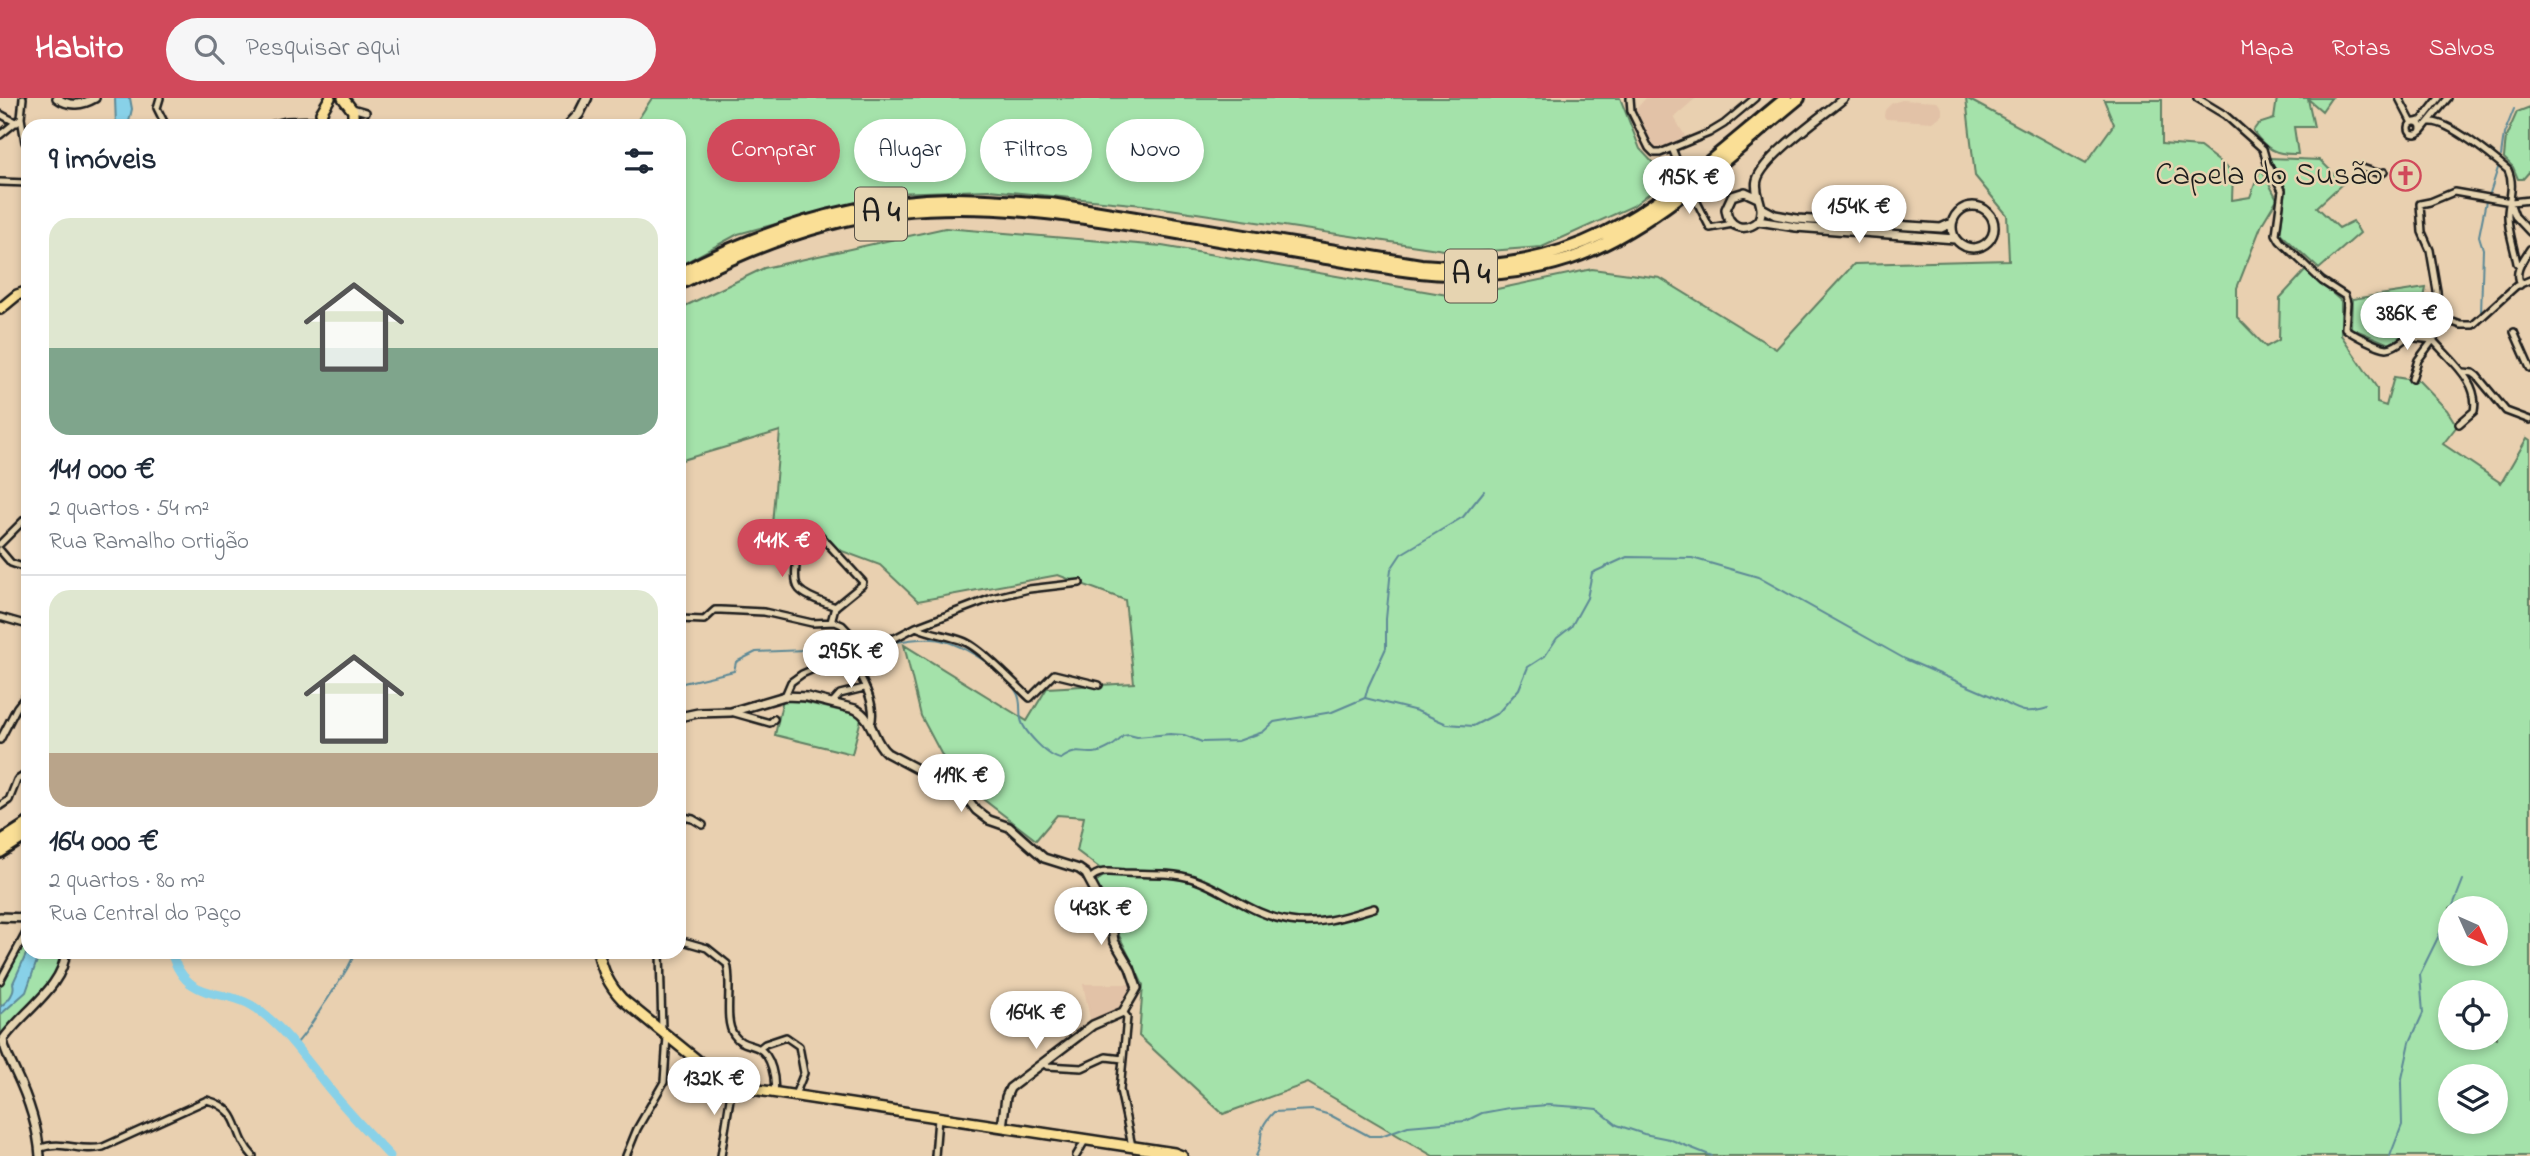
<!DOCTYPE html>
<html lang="pt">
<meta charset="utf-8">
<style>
:root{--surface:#fff;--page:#f6f6f7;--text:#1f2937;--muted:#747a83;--line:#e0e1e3;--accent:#d1495b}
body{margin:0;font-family:"Indie Flower",sans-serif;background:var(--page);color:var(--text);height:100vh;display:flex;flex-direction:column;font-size:26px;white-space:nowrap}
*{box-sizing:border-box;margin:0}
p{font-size:23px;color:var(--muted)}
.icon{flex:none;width:38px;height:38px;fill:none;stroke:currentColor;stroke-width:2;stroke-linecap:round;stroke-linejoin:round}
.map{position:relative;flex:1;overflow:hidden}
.drawer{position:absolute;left:21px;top:21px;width:665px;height:840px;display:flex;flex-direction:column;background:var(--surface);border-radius:21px;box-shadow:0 4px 10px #0003}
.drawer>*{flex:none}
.banner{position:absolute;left:707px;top:21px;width:665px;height:63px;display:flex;gap:14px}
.needle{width:46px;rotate:135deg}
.buttons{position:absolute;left:2438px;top:798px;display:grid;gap:14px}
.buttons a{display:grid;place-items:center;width:70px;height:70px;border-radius:50%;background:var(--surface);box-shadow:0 4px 10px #0003;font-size:35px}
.price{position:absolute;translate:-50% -60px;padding:0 16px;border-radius:24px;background:#fff;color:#222;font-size:23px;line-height:46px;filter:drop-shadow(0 2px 4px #0008)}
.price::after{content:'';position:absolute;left:50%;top:42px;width:21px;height:16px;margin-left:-10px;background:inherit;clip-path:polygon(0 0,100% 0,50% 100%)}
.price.current{background:var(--accent);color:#fff}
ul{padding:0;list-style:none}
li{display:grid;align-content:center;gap:14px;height:371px;padding:0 28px}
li+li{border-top:2px solid var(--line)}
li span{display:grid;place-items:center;height:217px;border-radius:21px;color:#555}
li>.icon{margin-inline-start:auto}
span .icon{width:126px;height:126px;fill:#fffc;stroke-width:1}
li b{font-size:30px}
h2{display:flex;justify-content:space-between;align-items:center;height:84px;padding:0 28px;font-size:30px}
.chip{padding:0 24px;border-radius:32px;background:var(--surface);box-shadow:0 4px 10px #0003;font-size:24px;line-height:63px}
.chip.current{background:var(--accent);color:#fff}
header{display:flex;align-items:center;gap:42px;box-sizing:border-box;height:98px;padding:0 35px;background:var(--accent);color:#fff}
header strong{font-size:33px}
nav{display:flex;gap:38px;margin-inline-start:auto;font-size:24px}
.search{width:490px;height:63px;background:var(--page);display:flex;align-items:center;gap:18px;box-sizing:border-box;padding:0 24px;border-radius:38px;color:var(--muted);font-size:26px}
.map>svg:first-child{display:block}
.built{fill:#e2c2a7}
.green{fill:#a4e2aa;stroke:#607f63;stroke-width:2;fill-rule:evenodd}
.water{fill:#88d1e8;stroke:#5d8996;stroke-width:2}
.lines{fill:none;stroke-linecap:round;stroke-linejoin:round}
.stream{stroke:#5d8996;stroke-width:2}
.river{stroke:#88d1e8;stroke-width:9}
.minor-casing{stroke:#1c1c1c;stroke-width:10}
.tertiary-casing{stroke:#1c1c1c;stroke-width:12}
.secondary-casing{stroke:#1c1c1c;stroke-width:13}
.primary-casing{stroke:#1c1c1c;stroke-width:14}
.motorway-casing{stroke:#1c1c1c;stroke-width:16}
.minor{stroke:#e6d4b1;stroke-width:5}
.tertiary{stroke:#e6d4b1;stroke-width:7}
.secondary{stroke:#e6d4b1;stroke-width:8}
.primary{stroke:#fadf96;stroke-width:9}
.motorway{stroke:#fadf96;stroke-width:10}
.labels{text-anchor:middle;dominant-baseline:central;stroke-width:5;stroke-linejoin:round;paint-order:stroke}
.shield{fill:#e6d4b1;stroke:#595349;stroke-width:2}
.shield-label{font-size:30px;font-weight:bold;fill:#1c1c1c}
.poi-label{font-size:32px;fill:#1c1c1c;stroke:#e6d4b1;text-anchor:end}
</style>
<header>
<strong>Habito</strong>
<div class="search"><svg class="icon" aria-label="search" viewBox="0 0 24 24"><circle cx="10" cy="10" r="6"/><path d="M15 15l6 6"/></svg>Pesquisar aqui</div>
<nav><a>Mapa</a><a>Rotas</a><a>Salvos</a></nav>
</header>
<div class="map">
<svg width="2530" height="1058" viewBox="0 0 2530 1058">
<rect width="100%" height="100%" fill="#e9d0b0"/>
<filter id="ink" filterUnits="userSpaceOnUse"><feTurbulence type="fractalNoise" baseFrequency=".0143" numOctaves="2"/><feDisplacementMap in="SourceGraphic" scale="14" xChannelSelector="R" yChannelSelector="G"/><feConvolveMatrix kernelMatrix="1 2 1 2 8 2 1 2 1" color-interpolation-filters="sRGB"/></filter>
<g filter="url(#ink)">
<path class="built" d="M 1646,0 L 1696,0 L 1674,19 L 1685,38 L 1656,52 L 1636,11 Z
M 1902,2 L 1937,4 L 1942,10 L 1942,17 L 1933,24 L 1886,21 L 1884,18 L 1885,12 L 1892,5 Z
M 1083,886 L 1132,886 L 1132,893 L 1122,910 L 1091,925 Z"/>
<path class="green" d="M 652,0 L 1620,0 L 1640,51 L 1668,81 L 1633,108 L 1542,149 L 1464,155 L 1143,107 L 989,92 L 890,95 L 738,136 L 679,168 L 679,28 L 639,28 L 637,23 Z
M 1966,0 L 2086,65 L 2114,26 L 2104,2 L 2162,2 L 2162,46 L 2200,49 L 2233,74 L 2232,102 L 2250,99 L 2261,70 L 2277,101 L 2262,126 L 2237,190 L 2237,219 L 2266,249 L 2279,242 L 2280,200 L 2306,172 L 2341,203 L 2341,237 L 2377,290 L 2377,305 L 2386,308 L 2394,279 L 2419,283 L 2447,312 L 2457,328 L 2443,346 L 2501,385 L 2527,340 L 2530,342 L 2530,1058 L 1433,1058 L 1308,985 L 1223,1016 L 1139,938 L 1143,887 L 1094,786 L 1103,778 L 1102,772 L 1077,753 L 1084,719 L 1057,717 L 1036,742 L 953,678 L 921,618 L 904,547 L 1027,623 L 1047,590 L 1134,585 L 1125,502 L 1058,477 L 918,503 L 880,467 L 772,427 L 780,333 L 679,363 L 679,211 L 764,170 L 945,130 L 1162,148 L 1459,199 L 1592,171 L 1660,180 L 1776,251 L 1854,166 L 2009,162 L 2007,117 L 1975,78 ZM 2450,810 L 2496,810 L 2496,856 L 2450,856 ZM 2450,894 L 2496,894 L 2496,940 L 2450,940 ZM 2450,978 L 2496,978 L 2496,1024 L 2450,1024 Z
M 2277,0 L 2331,0 L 2322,13 L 2308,1 L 2314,29 L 2294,29 L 2298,56 C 2275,57 2266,51 2253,33 L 2258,26 L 2274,21 Z
M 2530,9 L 2530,73 L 2523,81 L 2518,81 L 2513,69 L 2504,60 L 2506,39 L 2517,14 Z
M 2269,60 L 2320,62 L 2343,85 L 2317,109 L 2339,130 L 2353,123 L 2360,135 L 2319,171 L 2280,135 L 2286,91 Z
M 2426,190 L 2422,210 L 2408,218 L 2413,235 L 2404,237 L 2389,246 L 2351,230 L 2352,201 Z
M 787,600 L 858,617 L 861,621 L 852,656 L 775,637 L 783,601 Z
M 28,837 L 28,854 L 61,854 L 63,860 C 50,894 18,911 1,941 L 0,886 Z"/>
<path class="water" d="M 115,0 L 130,0 L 132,11 L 128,28 L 116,28 Z
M 28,852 L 40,854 L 26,894 L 0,917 L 0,909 C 7,903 16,896 13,885 Z"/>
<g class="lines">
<path class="stream" d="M 2501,58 L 2504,36 L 2514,11
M 2490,95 L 2498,70
M 2481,216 L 2483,151 L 2479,138 L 2486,103
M 864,549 C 887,547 910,539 933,541 C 959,543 1005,572 1017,595 C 1022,604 1019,612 1021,621 C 1023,633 1049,660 1061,661 C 1077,650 1079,656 1094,655 C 1104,654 1117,646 1123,638 L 1129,637 L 1137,639 L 1170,636 L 1184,637 L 1202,644 L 1238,643 L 1263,634 L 1274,624 L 1332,614 L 1365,600 L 1417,613 L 1447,626 L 1473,628 L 1498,615 L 1519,591 L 1528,569 L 1545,558 L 1557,540 L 1571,529 L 1587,500 L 1592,475 L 1627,459 L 1692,460 L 1758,479 L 1905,561 L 1998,601 C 2019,613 2025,617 2048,610
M 679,586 L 734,573 L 736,564 L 756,554 L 854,550
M 1365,600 L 1368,589 L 1386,550 L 1386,521 L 1391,471 L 1401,456 L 1463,419 L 1484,393
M 2452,810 L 2463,782
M 295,947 C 308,934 316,917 327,902 C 337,886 349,872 355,854
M 1256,1058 C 1266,1038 1254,1034 1274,1014 L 1313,1012 L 1330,1017 L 1369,1038 L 1381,1038 L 1408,1028 L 1466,1023 L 1482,1015 L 1509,1010 L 1548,1007 L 1578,1009 L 1597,1011 L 1617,1027 L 1644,1036 L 1669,1041 L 1712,1058
M 2390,1058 L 2402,1027 L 2401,985 L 2410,944 L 2423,915 L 2420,876 L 2450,815"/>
<path class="river" d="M 171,854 C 189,910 226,886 260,913 C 289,935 309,966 332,994 C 350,1016 370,1037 390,1058"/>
<defs>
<path id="minor" d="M 160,0 L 157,10 L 166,28
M 1630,0 L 1631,13 L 1649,50 L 1654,55 L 1660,55 L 1709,35 L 1724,26 L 1755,0
M 2197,0 L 2225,17 L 2263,51 L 2267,65 L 2282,92 L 2276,136 L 2280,143 L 2322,183 L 2345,198 L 2347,205 L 2345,230 C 2351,236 2378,249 2387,250 C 2394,250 2402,243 2407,239 L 2433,242
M 2399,0 L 2412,25
M 352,10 L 366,14
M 0,16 L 17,25
M 21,20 L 25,44 L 28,47
M2409 30a6 6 0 1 1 12 0a6 6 0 1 1-12 0Z
M 352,24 L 365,20
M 2416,24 L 2422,22 L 2439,0
M 2430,24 C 2448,22 2493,59 2508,72 C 2515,87 2509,100 2508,115 C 2507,130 2514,149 2517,165 L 2519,167
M 266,28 L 286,23 L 322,22
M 2421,33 L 2448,0
M 0,37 L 21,20 L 23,0
M 1672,50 L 1682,76
M 2359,69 L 2380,76 L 2384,74
M 0,84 L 28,85
M 1692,94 L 1710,130 L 1733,126
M 2511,107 L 2515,118 L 2530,134
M 2520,187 C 2513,174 2523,162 2530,151
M 2436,218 L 2461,227 L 2473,227 L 2516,188 L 2530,182
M 2514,234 L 2530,270
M 2463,274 L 2473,275 L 2477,278 L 2506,313 L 2530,322
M 2412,281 L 2418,262 L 2433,242
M 2459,326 L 2474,313 C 2480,284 2450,262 2433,242 L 2432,236 L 2438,213 L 2437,193 L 2430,152 L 2422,134 L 2420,106 L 2430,104 L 2454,94 L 2511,104 L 2530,102
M 0,446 L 28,418
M 0,452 L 11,465 L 28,471
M 0,519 L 28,527
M 679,521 L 704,522 L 715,512 L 721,512 L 764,514 L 812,525 L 835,524 L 842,527 L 859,545 L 856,554 L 841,559 L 802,576 L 791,584 L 785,598
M 831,524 L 835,509 L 862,487 L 863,484 L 818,435 C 812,435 806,436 803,442 C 797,450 792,483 799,491 C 807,500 824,504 835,509
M 916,529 C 931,536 947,537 963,543 C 980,549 1015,586 1030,600 L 1054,576 L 1099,587
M 859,545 L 895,540 L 916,529 L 992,500 L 1029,491 L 1080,485
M 850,558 C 859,577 878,605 871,626
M 832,605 L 840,596 L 864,590
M 731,614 L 770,625 L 774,621
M 0,642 L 17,609 L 28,595
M 0,708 L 9,702 L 17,682 L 28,675
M 679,718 L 693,721 L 703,727
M 1089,782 C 1099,771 1111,774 1124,775 C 1146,776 1172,774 1193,781 C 1228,793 1251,817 1290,823 C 1319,828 1347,818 1374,810
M 679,842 L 707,850 L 727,866 C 733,886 723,922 734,937 C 740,946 749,946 758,950 C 772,957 776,982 774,995
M 660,854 L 662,933
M 0,883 L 28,831
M 1123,914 L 1127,919 L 1120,992 L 1132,1048
M 759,951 L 765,946 L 786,939 L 799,948 L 804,975 L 795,997
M 1043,965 L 1047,968 L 1082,970 L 1106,959 L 1123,961
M 39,1051 C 62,1041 80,1055 103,1049 L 207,1002 C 244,1012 231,1035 253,1058
M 626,1058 L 637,1031 L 664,984 L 667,938
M 721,1058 L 732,988
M 935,1058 L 938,1020
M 1076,1058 L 1086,1041"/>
<path id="tertiary" d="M 57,0 C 69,9 83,7 95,0
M 1758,100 L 1745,94 L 1732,98 L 1726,111 C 1728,129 1744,135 1758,123 C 1767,108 1753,97 1757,82 C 1763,59 1824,17 1844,0
M1952 129a21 21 0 1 1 42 0a21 21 0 1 1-42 0Z
M 1762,110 L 1775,117 L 1797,121 L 1941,130 L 1952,125
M 1758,123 L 1796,129 L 1955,141
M 679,619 L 698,615 L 731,614 L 785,598 L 807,599 L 855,611 C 874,620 872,643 887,655 L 964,696 L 976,712 L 989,722 L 1009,729 L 1044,760 L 1079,771 L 1086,776 L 1111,823 L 1114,843 L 1130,870 L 1137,890 L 1123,914 L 1093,927 L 1010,990 L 1006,999 L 1002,1029
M 0,819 L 28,820
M 40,1058 C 38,1030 27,998 15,973 C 10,962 5,954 3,942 C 20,916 66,887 65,854"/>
<path id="secondary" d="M 568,28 L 579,16 L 587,0"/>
<path id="primary" d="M 343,0 L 353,13 L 353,21 L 349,28
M 326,28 L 321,15 L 330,0
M 0,211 L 17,197 L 28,193
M 598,854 C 603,873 608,886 622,901 L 724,984 L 732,988 L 1174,1055 L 1182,1058"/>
<path id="motorway" d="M 679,176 C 762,132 855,103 950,101 C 984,101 1018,104 1051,106 L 1421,167 C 1590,181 1665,99 1786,0
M 679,186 C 748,150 822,121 899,113 C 988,104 1074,117 1161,132 C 1211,141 1260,149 1309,157 C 1399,172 1480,190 1569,161 C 1654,132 1730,56 1799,0
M 0,744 L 28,726
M 0,754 L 28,736"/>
</defs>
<use href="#minor" class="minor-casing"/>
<use href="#tertiary" class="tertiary-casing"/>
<use href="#secondary" class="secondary-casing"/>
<use href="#primary" class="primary-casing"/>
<use href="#motorway" class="motorway-casing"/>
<use href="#minor" class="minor"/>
<use href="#tertiary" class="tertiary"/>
<use href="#secondary" class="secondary"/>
<use href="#primary" class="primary"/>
<use href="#motorway" class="motorway"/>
</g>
</g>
<defs>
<symbol id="church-ring" viewBox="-11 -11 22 22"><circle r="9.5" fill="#e6d4b1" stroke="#d1495b" stroke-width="1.5"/><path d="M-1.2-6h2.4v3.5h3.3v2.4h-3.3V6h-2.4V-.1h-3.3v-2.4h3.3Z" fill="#d1495b"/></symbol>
</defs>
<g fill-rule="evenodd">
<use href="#church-ring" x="2388" y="60" width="35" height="35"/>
</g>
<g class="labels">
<g class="shield">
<rect x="855" y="89.5" width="52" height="53" rx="5"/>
<rect x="1445" y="151.5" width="52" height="53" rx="5"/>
</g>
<g class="shield-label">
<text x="881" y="116">A 4</text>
<text x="1471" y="178">A 4</text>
</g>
<g class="poi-label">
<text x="2383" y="78">Capela do Susão</text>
</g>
</g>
</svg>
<div class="buttons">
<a><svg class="needle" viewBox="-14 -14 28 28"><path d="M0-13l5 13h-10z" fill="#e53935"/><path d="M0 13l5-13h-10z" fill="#747a83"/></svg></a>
<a><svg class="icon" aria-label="locate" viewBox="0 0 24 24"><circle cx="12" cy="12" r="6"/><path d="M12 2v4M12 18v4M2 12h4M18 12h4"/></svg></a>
<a><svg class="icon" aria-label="layers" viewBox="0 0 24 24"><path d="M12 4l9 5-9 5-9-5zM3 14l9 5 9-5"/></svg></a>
</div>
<b class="price" style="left:1689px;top:118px">195K €</b>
<b class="price" style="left:1859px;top:147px">154K €</b>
<b class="price" style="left:2407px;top:254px">386K €</b>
<b class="price current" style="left:782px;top:481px">141K €</b>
<b class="price" style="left:851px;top:592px">295K €</b>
<b class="price" style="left:961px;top:716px">119K €</b>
<b class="price" style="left:1101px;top:849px">443K €</b>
<b class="price" style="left:1036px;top:953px">164K €</b>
<b class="price" style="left:714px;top:1019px">132K €</b>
<div class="banner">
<a class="chip current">Comprar</a>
<a class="chip">Alugar</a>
<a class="chip">Filtros</a>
<a class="chip">Novo</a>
</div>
<section class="drawer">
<h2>9 imóveis<svg class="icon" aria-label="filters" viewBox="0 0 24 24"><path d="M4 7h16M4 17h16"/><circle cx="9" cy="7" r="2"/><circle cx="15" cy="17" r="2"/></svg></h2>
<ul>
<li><span style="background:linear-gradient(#dfe7d0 60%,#7fa58c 0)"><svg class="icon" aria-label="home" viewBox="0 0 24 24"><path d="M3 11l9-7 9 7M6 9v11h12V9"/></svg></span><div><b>141 000 €</b><p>2 quartos · 54 m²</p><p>Rua Ramalho Ortigão</p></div></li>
<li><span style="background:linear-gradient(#dfe7d0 75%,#b9a48a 0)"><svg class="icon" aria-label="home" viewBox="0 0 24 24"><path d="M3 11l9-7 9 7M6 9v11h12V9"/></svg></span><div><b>164 000 €</b><p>2 quartos · 80 m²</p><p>Rua Central do Paço</p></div></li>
</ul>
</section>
</div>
